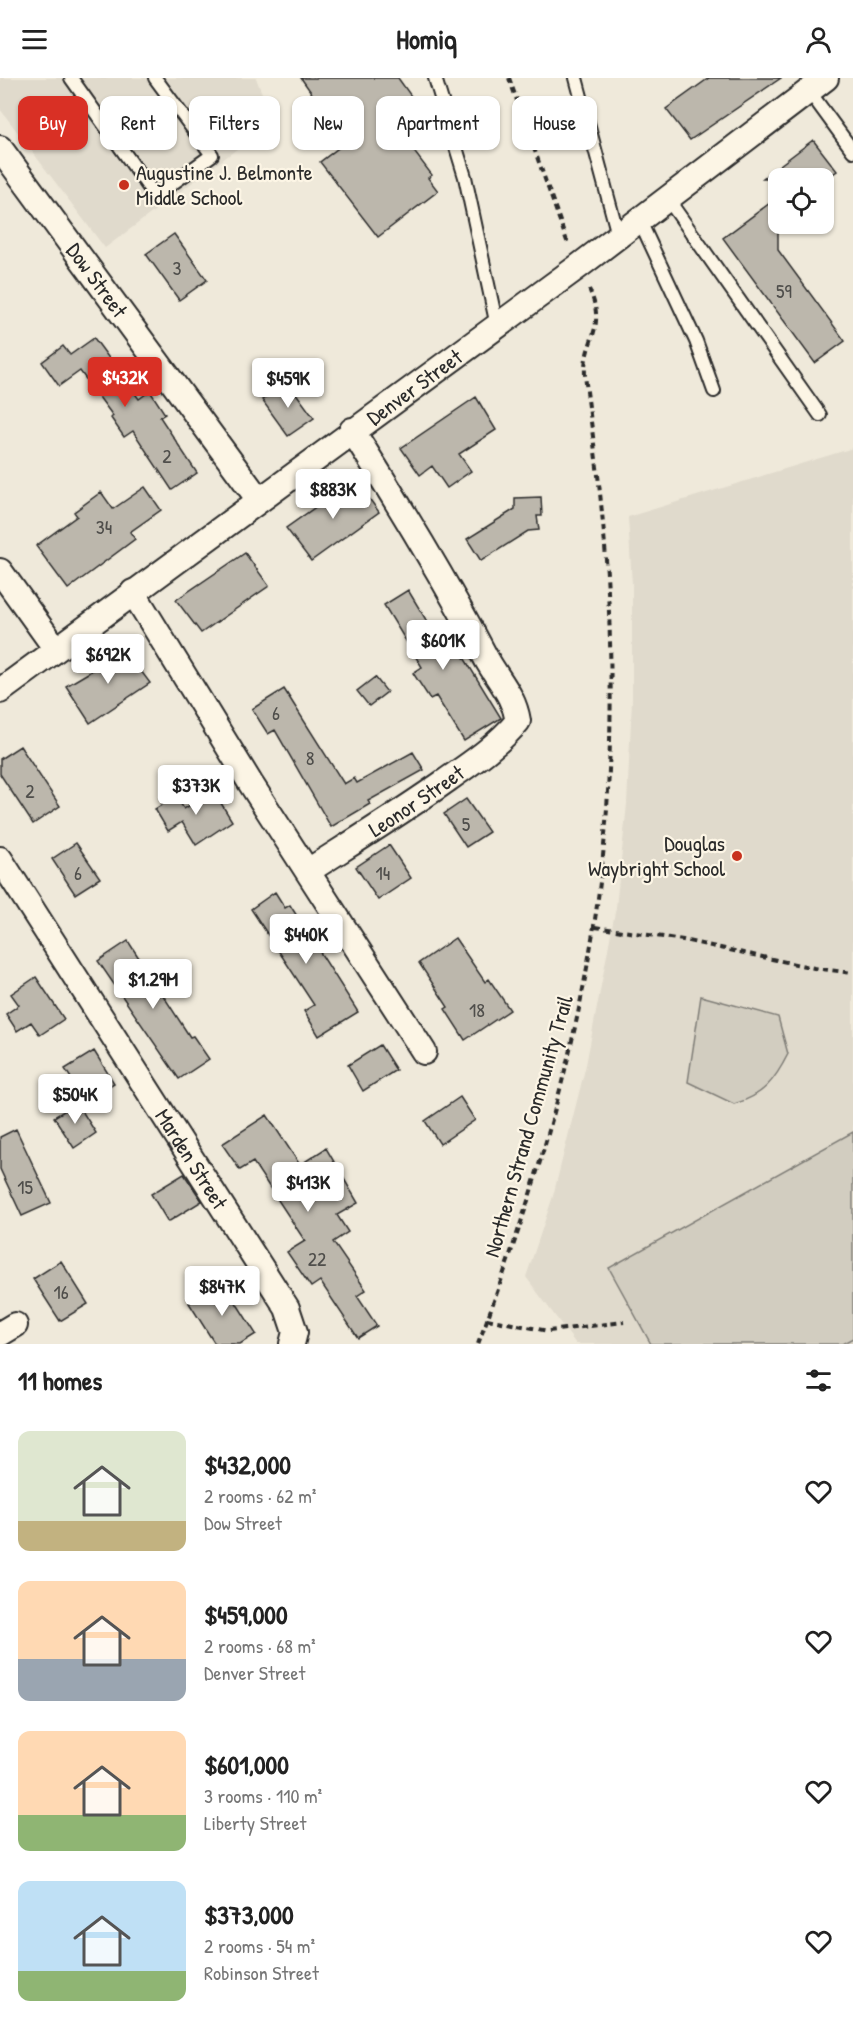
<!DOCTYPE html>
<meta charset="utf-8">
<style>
:root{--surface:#fff;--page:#f6f6f6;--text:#222;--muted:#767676;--accent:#d93025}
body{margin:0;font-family:"Patrick Hand",sans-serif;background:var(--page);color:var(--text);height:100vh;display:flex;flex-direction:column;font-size:22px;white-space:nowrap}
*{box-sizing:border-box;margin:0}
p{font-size:20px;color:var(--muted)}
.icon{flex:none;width:33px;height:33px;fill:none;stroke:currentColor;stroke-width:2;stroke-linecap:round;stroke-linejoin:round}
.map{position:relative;height:1266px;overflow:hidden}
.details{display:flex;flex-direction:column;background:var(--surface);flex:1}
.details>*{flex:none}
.top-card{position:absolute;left:18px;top:18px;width:818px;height:54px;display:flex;gap:12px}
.controls{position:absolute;left:768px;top:90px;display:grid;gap:12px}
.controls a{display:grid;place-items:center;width:66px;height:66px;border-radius:12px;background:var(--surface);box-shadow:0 2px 4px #0004;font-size:30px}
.price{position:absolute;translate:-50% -51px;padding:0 14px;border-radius:6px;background:#fff;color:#222;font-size:20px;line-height:39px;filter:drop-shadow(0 2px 3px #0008)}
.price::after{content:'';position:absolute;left:50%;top:36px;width:18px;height:14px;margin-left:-9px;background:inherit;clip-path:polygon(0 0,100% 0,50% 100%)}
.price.selected{background:var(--accent);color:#fff}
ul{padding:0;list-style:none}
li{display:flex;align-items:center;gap:18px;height:150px;padding:0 18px}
li span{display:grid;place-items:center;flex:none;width:168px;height:120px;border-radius:12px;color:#555}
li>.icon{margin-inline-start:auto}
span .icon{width:72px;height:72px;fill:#fffc;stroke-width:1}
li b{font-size:26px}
h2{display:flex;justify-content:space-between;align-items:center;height:72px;padding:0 18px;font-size:26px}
.tag{padding:0 21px;border-radius:12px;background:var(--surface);box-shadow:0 2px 4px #0004;font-size:21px;line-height:54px}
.tag.selected{background:var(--accent);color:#fff}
header{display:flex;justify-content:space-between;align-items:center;height:78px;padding:0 18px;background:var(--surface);font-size:27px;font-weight:700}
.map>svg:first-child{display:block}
.built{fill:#e0dacc}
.green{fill:#d2cdc0;stroke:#7e7c76;stroke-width:1.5}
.building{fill:#bcb7ac;stroke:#2b2b2b;stroke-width:1.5}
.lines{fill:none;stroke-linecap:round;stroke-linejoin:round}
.service-casing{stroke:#2b2b2b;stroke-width:16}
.minor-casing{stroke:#2b2b2b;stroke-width:28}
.path{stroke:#2b2b2b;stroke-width:4;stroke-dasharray:6 4.5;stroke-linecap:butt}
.service{stroke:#fcf5e5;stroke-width:12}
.minor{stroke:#fcf5e5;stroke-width:24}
.poi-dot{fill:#c8321e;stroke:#fcf5e5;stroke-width:2}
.labels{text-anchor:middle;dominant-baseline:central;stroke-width:4.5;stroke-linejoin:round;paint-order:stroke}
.number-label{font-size:20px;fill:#4f4e4b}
.poi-label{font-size:22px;fill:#2b2b2b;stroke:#fcf5e5;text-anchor:start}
.street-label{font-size:22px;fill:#2b2b2b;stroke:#fcf5e5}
</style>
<header><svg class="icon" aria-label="menu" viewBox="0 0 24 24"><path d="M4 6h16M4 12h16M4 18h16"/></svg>Homiq<svg class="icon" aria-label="person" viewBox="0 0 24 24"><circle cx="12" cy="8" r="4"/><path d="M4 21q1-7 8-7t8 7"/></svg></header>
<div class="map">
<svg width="853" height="1266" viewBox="0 0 853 1266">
<rect width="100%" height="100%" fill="#efe9da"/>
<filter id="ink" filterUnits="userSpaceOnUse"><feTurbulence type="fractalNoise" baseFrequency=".0167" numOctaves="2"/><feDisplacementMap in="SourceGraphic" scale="12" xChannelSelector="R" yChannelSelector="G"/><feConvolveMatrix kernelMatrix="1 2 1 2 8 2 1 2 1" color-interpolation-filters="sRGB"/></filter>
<g filter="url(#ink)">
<path class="built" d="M 0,0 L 256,0 L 273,44 L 105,170 L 0,31 Z
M 853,370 L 853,1266 L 576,1266 L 526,1199 L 553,1118 L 586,987 L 616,829 L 627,726 L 632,622 L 632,507 L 628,439 Z"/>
<path class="green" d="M 701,918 L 778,939 L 788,976 C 775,1002 763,1018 734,1026 L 688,1004 Z
M 853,1054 L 853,1260 L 842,1266 L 651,1266 L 609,1190 Z"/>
<path class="building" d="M 301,0 L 398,0 L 411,18 L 399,28 L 422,57 L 409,67 L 432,97 L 428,100 L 438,113 L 378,159 L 320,84 L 346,64 Z
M 709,0 L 781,0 L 690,62 L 666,31 Z
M 813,62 L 837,93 L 827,100 L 763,100 Z
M 778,119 L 778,172 L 845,263 L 815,285 L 723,160 Z
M 174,156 L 207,202 L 179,222 L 146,176 Z
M 94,260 L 139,321 L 150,313 L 165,336 L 160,339 L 197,395 L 172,412 L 133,353 L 124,359 L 111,340 L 113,338 L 80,293 L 59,308 L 42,284 L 63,268 L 70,277 Z
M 287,303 L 314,340 L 288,358 L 262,322 Z
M 476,319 L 496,352 L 459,376 L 471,393 L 447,410 L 432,388 L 420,397 L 401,370 Z
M 355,401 L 379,434 L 311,483 L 286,450 Z
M 145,409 L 161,432 L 130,454 L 135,461 L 68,511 L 36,468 L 77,438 L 74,434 L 101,414 L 113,431 Z
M 541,419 L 542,438 L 537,438 L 539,452 L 528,453 L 481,483 L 467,461 L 515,431 L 515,420 Z
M 245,475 L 269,508 L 201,555 L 176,522 Z
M 408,512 L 446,575 L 457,568 L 501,640 L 464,663 L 436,618 L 430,621 L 413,595 L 422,589 L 384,527 Z
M 123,569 L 150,605 L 90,645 L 66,608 L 88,595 Z
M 375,599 L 387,614 L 369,628 L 357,613 Z
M 284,611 L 344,706 L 354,700 L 357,705 L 413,674 L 424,692 L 368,723 L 370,726 L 331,749 L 275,652 L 268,656 L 252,631 Z
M 20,668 L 60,728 L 33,746 L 0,696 L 0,681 Z
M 213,712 L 232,743 L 196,767 L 182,744 L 168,753 L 155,731 L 176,718 L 184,731 Z
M 466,721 L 489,754 L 466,769 L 444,736 Z
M 76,765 L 100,800 L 75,816 L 52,781 Z
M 389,767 L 411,800 L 378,822 L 356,789 Z
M 275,814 L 285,830 L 290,827 L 358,934 L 319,958 L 304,933 L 314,927 L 251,831 Z
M 455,860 L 485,904 L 489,901 L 510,932 L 465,962 L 445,931 L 448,929 L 419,885 Z
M 128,863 L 190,959 L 193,958 L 209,981 L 179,1001 L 98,883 Z
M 36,899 L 64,941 L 40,957 L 31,944 L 17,953 L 6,936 L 19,927 L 11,916 Z
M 380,967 L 396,992 L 363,1013 L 348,987 Z
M 94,973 L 114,1005 L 86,1023 L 65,991 Z
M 460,1019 L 475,1042 L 440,1066 L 425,1043 Z
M 77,1025 L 96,1055 L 74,1070 L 54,1039 Z
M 267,1037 L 300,1087 L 326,1070 L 358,1125 L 337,1137 L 348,1154 L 333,1164 L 366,1212 L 357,1218 L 377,1248 L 358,1260 L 320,1203 L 311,1209 L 287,1174 L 305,1163 L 253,1084 L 240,1092 L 222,1066 Z
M 16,1051 L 51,1125 L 22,1138 L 0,1091 L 0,1059 Z
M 184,1096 L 202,1123 L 168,1144 L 151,1116 Z
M 61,1183 L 88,1226 L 60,1243 L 33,1201 Z
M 223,1204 L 256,1256 L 240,1266 L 215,1266 L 189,1225 Z"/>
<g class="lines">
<defs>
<path id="service" d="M 71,0 L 155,118 L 212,77 L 155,0
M 435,0 L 465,99 L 497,248
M 576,0 L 618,157
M 809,13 L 853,73
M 667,120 L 820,337
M 639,141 L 696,263 L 714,313"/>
<g id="minor">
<path id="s1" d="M 0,70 L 259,422"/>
<path d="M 0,493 L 56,571"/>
<path d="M 133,514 L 251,706 L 424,974"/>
<path id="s2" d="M 0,613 L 579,188 L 826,0"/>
<path id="s3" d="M 0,781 L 287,1230 L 295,1254 L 292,1266"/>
<path id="s4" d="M 308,793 C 355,763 402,734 447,702 C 473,684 498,667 518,643 C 514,618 499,603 487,582 C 446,503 399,427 352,352"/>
<path d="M 0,1256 L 15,1247"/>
</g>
</defs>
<use href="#service" class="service-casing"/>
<use href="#minor" class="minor-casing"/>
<path class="path" d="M 509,0 L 568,166
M 595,849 L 683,862 L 814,890 L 853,895
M 487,1241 L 548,1253 L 624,1244
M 478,1266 C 545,1088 598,904 608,713 C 613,618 611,520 601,425 C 597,383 590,340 585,297 C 583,261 608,252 589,211"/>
<use href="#service" class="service"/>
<use href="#minor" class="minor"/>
</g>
</g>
<g class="poi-dot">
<circle cx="124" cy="107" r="6"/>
<circle cx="737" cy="778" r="6"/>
</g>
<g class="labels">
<g class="number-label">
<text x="177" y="189">3</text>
<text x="784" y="212">59</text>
<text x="167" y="377">2</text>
<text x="104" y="448">34</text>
<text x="276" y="634">6</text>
<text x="310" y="679">8</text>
<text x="30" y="712">2</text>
<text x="466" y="745">5</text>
<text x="78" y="794">6</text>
<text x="383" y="794">14</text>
<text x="477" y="931">18</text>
<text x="25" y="1108">15</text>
<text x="317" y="1180">22</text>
<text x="61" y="1213">16</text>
</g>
<g class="poi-label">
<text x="136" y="94">Augustine J. Belmonte<tspan x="136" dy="25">Middle School</tspan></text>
<text x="725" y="765" text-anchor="end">Douglas<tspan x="725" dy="25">Waybright School</tspan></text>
</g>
<g class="street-label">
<text stroke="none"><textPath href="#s1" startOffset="164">Dow Street</textPath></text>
<text stroke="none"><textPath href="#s2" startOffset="514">Denver Street</textPath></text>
<text stroke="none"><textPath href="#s4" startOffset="129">Leonor Street</textPath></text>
<text transform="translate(528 1048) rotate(-74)">Northern Strand Community Trail</text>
<text stroke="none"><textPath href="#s3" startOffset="356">Marden Street</textPath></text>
</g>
</g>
</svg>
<div class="controls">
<a><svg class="icon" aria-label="locate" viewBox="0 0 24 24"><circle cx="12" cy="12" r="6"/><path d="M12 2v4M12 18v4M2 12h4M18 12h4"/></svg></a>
</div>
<b class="price selected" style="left:125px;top:330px">$432K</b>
<b class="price" style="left:288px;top:331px">$459K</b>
<b class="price" style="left:333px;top:442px">$883K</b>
<b class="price" style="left:443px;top:593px">$601K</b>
<b class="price" style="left:108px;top:607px">$692K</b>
<b class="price" style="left:196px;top:738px">$373K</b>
<b class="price" style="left:306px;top:887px">$440K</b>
<b class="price" style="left:153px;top:932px">$1.29M</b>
<b class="price" style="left:75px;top:1047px">$504K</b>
<b class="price" style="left:308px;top:1135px">$413K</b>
<b class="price" style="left:222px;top:1239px">$847K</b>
<div class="top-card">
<a class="tag selected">Buy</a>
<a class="tag">Rent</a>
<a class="tag">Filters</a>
<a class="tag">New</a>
<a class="tag">Apartment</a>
<a class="tag">House</a>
</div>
</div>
<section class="details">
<h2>11 homes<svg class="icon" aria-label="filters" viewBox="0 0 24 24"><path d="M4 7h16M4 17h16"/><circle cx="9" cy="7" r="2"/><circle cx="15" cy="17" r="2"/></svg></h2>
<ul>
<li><span style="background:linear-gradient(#dfe7d0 75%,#c2b280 0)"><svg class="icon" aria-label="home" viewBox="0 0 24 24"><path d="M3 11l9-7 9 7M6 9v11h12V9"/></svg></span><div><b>$432,000</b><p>2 rooms · 62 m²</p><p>Dow Street</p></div><svg class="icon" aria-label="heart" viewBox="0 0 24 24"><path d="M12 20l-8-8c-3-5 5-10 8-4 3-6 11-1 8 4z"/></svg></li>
<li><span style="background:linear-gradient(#ffd9b3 65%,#9aa5b1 0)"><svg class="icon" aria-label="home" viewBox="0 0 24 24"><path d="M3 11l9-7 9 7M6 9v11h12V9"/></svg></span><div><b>$459,000</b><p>2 rooms · 68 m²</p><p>Denver Street</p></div><svg class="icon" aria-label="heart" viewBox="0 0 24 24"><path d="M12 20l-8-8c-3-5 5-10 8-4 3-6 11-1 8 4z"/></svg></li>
<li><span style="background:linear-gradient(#ffd9b3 70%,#8fb573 0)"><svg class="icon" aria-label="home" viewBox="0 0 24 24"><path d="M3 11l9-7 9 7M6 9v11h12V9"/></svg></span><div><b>$601,000</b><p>3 rooms · 110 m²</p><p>Liberty Street</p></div><svg class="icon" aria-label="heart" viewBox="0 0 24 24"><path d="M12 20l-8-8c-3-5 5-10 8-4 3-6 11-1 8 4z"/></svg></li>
<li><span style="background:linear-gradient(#bfe0f5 75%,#8fb573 0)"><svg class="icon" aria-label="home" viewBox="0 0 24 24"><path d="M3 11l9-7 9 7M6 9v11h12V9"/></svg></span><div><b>$373,000</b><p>2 rooms · 54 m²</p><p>Robinson Street</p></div><svg class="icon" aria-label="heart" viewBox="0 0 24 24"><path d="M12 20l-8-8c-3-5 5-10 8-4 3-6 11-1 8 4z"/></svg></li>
</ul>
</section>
